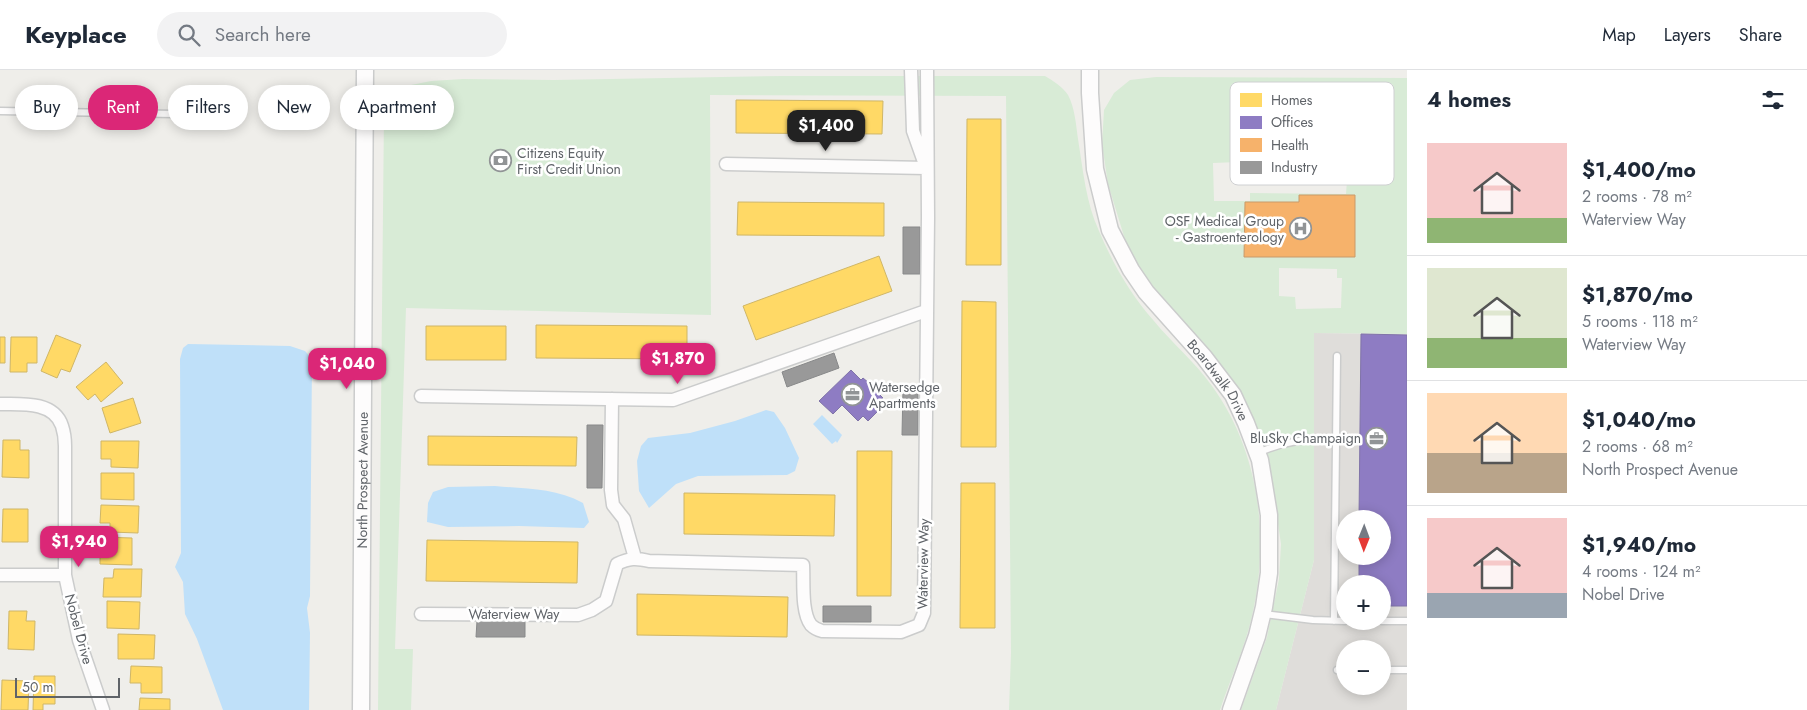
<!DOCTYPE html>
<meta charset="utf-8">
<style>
:root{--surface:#fff;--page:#f2f2f3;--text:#1f2937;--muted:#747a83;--line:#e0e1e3;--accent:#db2777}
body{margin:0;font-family:Jost,sans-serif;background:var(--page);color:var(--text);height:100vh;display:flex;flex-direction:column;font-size:19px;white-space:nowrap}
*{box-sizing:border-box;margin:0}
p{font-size:16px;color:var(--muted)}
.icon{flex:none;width:28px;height:28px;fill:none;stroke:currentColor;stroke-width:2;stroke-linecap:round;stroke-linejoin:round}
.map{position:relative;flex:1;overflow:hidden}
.panel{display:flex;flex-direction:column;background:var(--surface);width:400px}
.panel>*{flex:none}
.guide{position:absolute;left:15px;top:15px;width:475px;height:45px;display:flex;gap:10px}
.needle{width:32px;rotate:181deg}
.controls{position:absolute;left:1336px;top:440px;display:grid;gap:10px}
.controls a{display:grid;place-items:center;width:55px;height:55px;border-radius:50%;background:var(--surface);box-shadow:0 2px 12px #0003;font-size:25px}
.scale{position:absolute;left:15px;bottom:12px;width:105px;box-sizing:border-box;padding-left:5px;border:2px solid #5f6368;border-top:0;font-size:14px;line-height:18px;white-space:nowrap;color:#5f6368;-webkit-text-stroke:4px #fff;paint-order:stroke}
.price{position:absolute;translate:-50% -42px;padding:0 11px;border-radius:10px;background:var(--accent);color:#fff;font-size:16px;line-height:32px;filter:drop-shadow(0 1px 2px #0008)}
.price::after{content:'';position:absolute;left:50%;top:30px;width:15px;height:11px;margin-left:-8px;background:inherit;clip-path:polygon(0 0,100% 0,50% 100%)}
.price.active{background:#222;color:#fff}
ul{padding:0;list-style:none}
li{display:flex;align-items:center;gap:15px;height:125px;padding:0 20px}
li+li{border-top:1px solid var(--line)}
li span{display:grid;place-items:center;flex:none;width:140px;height:100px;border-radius:0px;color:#555}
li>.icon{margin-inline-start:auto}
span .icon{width:60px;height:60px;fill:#fffc;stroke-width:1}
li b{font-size:21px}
h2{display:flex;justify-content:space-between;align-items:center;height:60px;padding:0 20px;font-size:21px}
.pill{padding:0 18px;border-radius:22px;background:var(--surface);box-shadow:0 2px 12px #0003;font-size:18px;line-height:45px}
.pill.active{background:var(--accent);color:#fff}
header{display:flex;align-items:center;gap:30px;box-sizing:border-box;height:70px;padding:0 25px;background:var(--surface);border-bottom:1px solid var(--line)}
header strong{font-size:24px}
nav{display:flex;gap:28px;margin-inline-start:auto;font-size:18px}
.search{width:350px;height:45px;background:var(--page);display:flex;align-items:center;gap:12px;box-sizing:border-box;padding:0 18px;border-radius:28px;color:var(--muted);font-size:19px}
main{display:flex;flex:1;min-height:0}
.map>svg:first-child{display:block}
.industrial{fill:#dfddda;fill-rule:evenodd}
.green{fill:#d8ebd6;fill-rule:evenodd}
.water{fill:#bfe0f9}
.homes{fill:#ffd966;stroke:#cfb667}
.offices{fill:#8e7cc3;stroke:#8074a8}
.health{fill:#f6b26b;stroke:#c99a6a}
.industry{fill:#999;stroke:#88898a}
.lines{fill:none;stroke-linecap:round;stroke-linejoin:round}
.service-casing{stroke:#cbcccc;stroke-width:9}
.minor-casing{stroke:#cbcccc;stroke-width:15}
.tertiary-casing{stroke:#cbcccc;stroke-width:19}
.service{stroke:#fdfcfc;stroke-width:6}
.minor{stroke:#fdfcfc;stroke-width:12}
.tertiary{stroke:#fdfcfc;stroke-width:16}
.labels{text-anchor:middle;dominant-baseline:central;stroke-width:5;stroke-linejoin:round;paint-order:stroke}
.poi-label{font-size:14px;fill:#5f6368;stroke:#fff;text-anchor:start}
.street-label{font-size:14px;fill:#5f6368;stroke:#fff}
.key{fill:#fff;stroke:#cfd0d2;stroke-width:1}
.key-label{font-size:14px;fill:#5f6368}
</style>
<header>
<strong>Keyplace</strong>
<div class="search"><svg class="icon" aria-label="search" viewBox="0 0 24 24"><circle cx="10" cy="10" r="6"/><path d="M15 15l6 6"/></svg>Search here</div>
<nav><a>Map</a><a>Layers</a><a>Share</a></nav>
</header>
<main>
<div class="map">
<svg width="1407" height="640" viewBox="0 0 1407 640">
<rect width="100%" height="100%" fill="#efeeea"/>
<path class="industrial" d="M 1314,263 L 1407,264 L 1407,640 L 1276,640 L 1314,490 ZM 1345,449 L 1382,449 L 1382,486 L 1345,486 ZM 1345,514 L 1382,514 L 1382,551 L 1345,551 ZM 1345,579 L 1382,579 L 1382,616 L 1345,616 Z"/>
<path class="green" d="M 782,6 L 1045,6 C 1052,10 1063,17 1068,25 C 1075,38 1076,55 1078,69 C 1083,100 1086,133 1099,161 C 1113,194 1130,224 1154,251 C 1172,273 1195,292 1212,316 C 1262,385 1271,477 1249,558 C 1241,586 1229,613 1220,640 L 1009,640 L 1011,583 L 1006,26 L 710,25 L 711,245 L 406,238 L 395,579 L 413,579 L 411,640 L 378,640 L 384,42 L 391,28 L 406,16 L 431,11 L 463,9 L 554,10 Z
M 1156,7 L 1407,8 L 1407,264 L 1314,263 L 1314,490 L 1276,640 L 1241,640 L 1267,567 L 1279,509 L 1281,474 L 1268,385 L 1243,327 L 1204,273 L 1168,238 L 1144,205 L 1127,176 L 1108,114 L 1102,74 L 1104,40 L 1114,23 L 1130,10 ZM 1347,41 L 1348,55 L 1363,56 L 1362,108 L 1347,110 L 1346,124 L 1250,123 L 1250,131 L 1214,131 L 1213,93 L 1238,92 L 1238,55 L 1253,54 L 1253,42 ZM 1299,125 L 1355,125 L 1355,187 L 1245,187 L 1245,132 L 1299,132 ZM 1279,198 L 1337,199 L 1337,208 L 1342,208 L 1341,238 L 1296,239 L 1295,227 L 1279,226 Z"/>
<path class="water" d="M 188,274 L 290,276 L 305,281 L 312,289 L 310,526 L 307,538 L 310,563 L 309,640 L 223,640 L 197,569 L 185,544 L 183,512 L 175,497 L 181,483 L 180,289 L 183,278 Z
M 766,340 L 774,342 L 785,358 L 799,388 L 795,401 L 787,405 L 698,406 L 676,414 L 649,438 L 639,421 L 637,391 L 641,376 L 648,368 L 690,363 L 735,351 Z
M 822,345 L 842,365 L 837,373 L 836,371 L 832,374 L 813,354 Z
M 495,416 C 527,419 555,418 583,433 L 589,452 L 584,458 L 519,456 L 448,457 L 427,452 L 428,433 L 433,422 L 448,417 Z"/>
<path class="homes" d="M 736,30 L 883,31 L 882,64 L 736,63 Z
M 967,49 L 1001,49 L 1001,195 L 966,195 Z
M 738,132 L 884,133 L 884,166 L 737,165 Z
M 879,186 L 892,221 L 756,270 L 743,236 Z
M 962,231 L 996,232 L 996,377 L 961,377 Z
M 536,255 L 687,256 L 687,289 L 536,288 Z
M 426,256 L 506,256 L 506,290 L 426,290 Z
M 56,265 L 81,275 L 70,302 L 61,299 L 57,308 L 41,301 Z
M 0,267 L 5,267 L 5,293 L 0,293 Z
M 11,267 L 37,267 L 37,293 L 27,293 L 27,302 L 10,302 Z
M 106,292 L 123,313 L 101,332 L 95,324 L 88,330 L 76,317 Z
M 133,328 L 141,353 L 110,363 L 102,338 Z
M 428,366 L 577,367 L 576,396 L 428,395 Z
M 3,370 L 20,370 L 20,380 L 29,380 L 29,408 L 2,407 Z
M 101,371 L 139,371 L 138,398 L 111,397 L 111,389 L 101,389 Z
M 857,381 L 892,381 L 891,526 L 857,526 Z
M 101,403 L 134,403 L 134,430 L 101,429 Z
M 961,413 L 995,413 L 995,558 L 960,558 Z
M 684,423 L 835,425 L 834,466 L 684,464 Z
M 101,435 L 139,436 L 138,463 L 110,462 L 110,453 L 100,453 Z
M 3,439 L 28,439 L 28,472 L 2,472 Z
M 100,467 L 132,468 L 132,495 L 100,494 Z
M 427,470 L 578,472 L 577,513 L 426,511 Z
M 114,499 L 142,499 L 141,527 L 103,527 L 104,508 L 113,508 Z
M 637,524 L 788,527 L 787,567 L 637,565 Z
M 107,531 L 140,532 L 139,559 L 107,558 Z
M 9,541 L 27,541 L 26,551 L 35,551 L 34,580 L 8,579 Z
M 118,564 L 155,565 L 154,589 L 118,589 Z
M 131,596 L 162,597 L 162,623 L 141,623 L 141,613 L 130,613 Z
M 34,606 L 55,606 L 55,634 L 43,634 L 43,640 L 33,640 Z
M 2,610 L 29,611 L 28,640 L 1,640 Z
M 140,628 L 170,629 L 170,640 L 139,640 Z"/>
<path class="offices" d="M 1361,264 L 1407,265 L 1407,536 L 1382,536 L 1382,514 L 1359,514 L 1359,486 L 1382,486 L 1382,449 L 1359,449 Z
M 851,300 L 861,310 L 863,308 L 869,313 L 870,312 L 880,321 L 878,323 L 883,328 L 881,330 L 885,334 L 868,351 L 863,346 L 858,351 L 842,335 L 833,344 L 819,331 Z"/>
<path class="health" d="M 1299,125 L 1355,125 L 1355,187 L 1244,187 L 1245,132 L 1299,132 Z"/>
<path class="industry" d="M 903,157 L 920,157 L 920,204 L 903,204 Z
M 834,283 L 839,298 L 787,317 L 782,302 Z
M 903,318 L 918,318 L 918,365 L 902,365 Z
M 587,355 L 603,355 L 602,418 L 587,418 Z
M 823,536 L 871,536 L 871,552 L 823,552 Z
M 477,551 L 525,551 L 525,567 L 476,567 Z"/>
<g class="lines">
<defs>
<path id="service" d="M 0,41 L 233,45
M 1258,383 C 1283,371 1308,369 1336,368
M 1264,544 L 1313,550 L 1345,551
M 1334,551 L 1337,286
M 1382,551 L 1407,551
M 1337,600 L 1345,600
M 1382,600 L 1407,600"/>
<path id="minor" d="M 911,0 L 913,61 L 923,89
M 726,94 L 926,98
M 421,326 L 673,330 L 926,241
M 612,329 L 611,420 L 613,435 L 624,449 L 635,488
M 0,334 C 21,334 54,331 62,356 C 64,362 65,369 65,376 L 65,505 L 79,570 L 103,640
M 0,505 L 65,505
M 421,544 L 578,545 L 592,540 L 606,531 L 617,494 C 629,488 636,488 649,491 L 803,495 C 804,511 801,542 811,555 C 814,558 818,560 822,561 L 901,562 L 919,555 L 924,543 L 928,147 L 927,0"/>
<g id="tertiary">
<path id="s1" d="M 1090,0 L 1090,23 L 1095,99 L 1110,160 L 1131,200 L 1146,222 L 1204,287 L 1233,325 L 1246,353 L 1260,390 L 1269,445 L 1269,503 L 1264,537 L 1257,566 L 1231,640"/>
<path id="s2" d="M 361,640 L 365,0"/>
</g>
</defs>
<use href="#service" class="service-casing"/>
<use href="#minor" class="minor-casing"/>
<use href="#tertiary" class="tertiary-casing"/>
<use href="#service" class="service"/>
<use href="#minor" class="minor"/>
<use href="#tertiary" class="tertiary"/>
</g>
<defs>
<symbol id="bank-ring" viewBox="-11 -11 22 22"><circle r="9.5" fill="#fff" stroke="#919496" stroke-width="1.5"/><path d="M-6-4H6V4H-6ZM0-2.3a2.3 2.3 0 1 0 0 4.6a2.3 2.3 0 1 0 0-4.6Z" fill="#919496"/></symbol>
<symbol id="hospital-ring" viewBox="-11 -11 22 22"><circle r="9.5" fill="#fff" stroke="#919496" stroke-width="1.5"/><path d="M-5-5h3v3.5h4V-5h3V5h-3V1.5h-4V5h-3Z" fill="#919496"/></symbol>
<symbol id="office-ring" viewBox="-11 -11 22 22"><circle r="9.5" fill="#fff" stroke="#919496" stroke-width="1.5"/><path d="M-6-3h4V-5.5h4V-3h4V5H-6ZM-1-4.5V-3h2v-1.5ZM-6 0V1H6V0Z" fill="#919496"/></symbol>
</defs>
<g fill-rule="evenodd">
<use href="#bank-ring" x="488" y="78" width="25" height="25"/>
<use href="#hospital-ring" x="1288" y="146" width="25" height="25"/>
<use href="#office-ring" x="840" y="312" width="25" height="25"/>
<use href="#office-ring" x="1364" y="356" width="25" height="25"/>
</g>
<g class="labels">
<g class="poi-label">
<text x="517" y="83">Citizens Equity<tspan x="517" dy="16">First Credit Union</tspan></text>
<text x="1284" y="151" text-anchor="end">OSF Medical Group<tspan x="1284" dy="16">- Gastroenterology</tspan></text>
<text x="869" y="317">Watersedge<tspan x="869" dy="16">Apartments</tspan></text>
<text x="1361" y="368" text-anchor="end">BluSky Champaign</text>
</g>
<g class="street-label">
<text stroke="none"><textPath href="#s1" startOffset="348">Boardwalk Drive</textPath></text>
<text stroke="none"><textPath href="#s2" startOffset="230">North Prospect Avenue</textPath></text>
<text transform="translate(923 494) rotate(-89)">Waterview Way</text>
<text x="514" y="544">Waterview Way</text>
<text transform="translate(79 559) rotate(75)">Nobel Drive</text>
</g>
</g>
<rect x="1230" y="12" width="164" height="103" rx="8" class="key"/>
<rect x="1240" y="23" width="22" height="14" fill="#ffd966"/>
<rect x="1240" y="46" width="22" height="13" fill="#8e7cc3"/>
<rect x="1240" y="68" width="22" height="14" fill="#f6b26b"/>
<rect x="1240" y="91" width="22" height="13" fill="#999"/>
<g class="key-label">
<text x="1271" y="35">Homes</text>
<text x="1271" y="57">Offices</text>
<text x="1271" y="80">Health</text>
<text x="1271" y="102">Industry</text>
</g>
</svg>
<div class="controls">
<a><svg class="needle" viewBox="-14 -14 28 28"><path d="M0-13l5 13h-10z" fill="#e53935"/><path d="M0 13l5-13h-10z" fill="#747a83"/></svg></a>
<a>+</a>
<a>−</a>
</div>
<div class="scale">50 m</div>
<b class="price active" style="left:826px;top:82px">$1,400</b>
<b class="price" style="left:678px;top:315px">$1,870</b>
<b class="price" style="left:347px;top:320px">$1,040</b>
<b class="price" style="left:79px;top:498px">$1,940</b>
<div class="guide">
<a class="pill">Buy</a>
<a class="pill active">Rent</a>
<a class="pill">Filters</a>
<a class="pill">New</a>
<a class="pill">Apartment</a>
</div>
</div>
<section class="panel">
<h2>4 homes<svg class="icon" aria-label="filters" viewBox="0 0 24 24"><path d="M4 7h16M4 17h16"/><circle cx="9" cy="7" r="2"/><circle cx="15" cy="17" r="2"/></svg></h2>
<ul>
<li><span style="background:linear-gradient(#f6c9c9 75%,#8fb573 0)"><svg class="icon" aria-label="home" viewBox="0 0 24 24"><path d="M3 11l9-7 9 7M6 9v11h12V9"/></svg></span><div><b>$1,400/mo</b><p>2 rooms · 78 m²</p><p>Waterview Way</p></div></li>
<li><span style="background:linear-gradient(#dfe7d0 70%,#8fb573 0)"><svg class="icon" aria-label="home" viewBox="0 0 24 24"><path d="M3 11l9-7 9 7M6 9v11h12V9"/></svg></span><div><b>$1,870/mo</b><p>5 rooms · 118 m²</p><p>Waterview Way</p></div></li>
<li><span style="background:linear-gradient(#ffd9b3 60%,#b9a48a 0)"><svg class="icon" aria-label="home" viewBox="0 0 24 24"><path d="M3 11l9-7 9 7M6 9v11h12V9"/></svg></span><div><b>$1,040/mo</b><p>2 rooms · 68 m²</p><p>North Prospect Avenue</p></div></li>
<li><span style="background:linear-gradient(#f6c9c9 75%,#9aa5b1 0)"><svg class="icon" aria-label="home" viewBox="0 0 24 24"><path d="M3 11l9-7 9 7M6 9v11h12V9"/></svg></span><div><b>$1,940/mo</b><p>4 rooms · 124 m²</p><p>Nobel Drive</p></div></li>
</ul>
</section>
</main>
